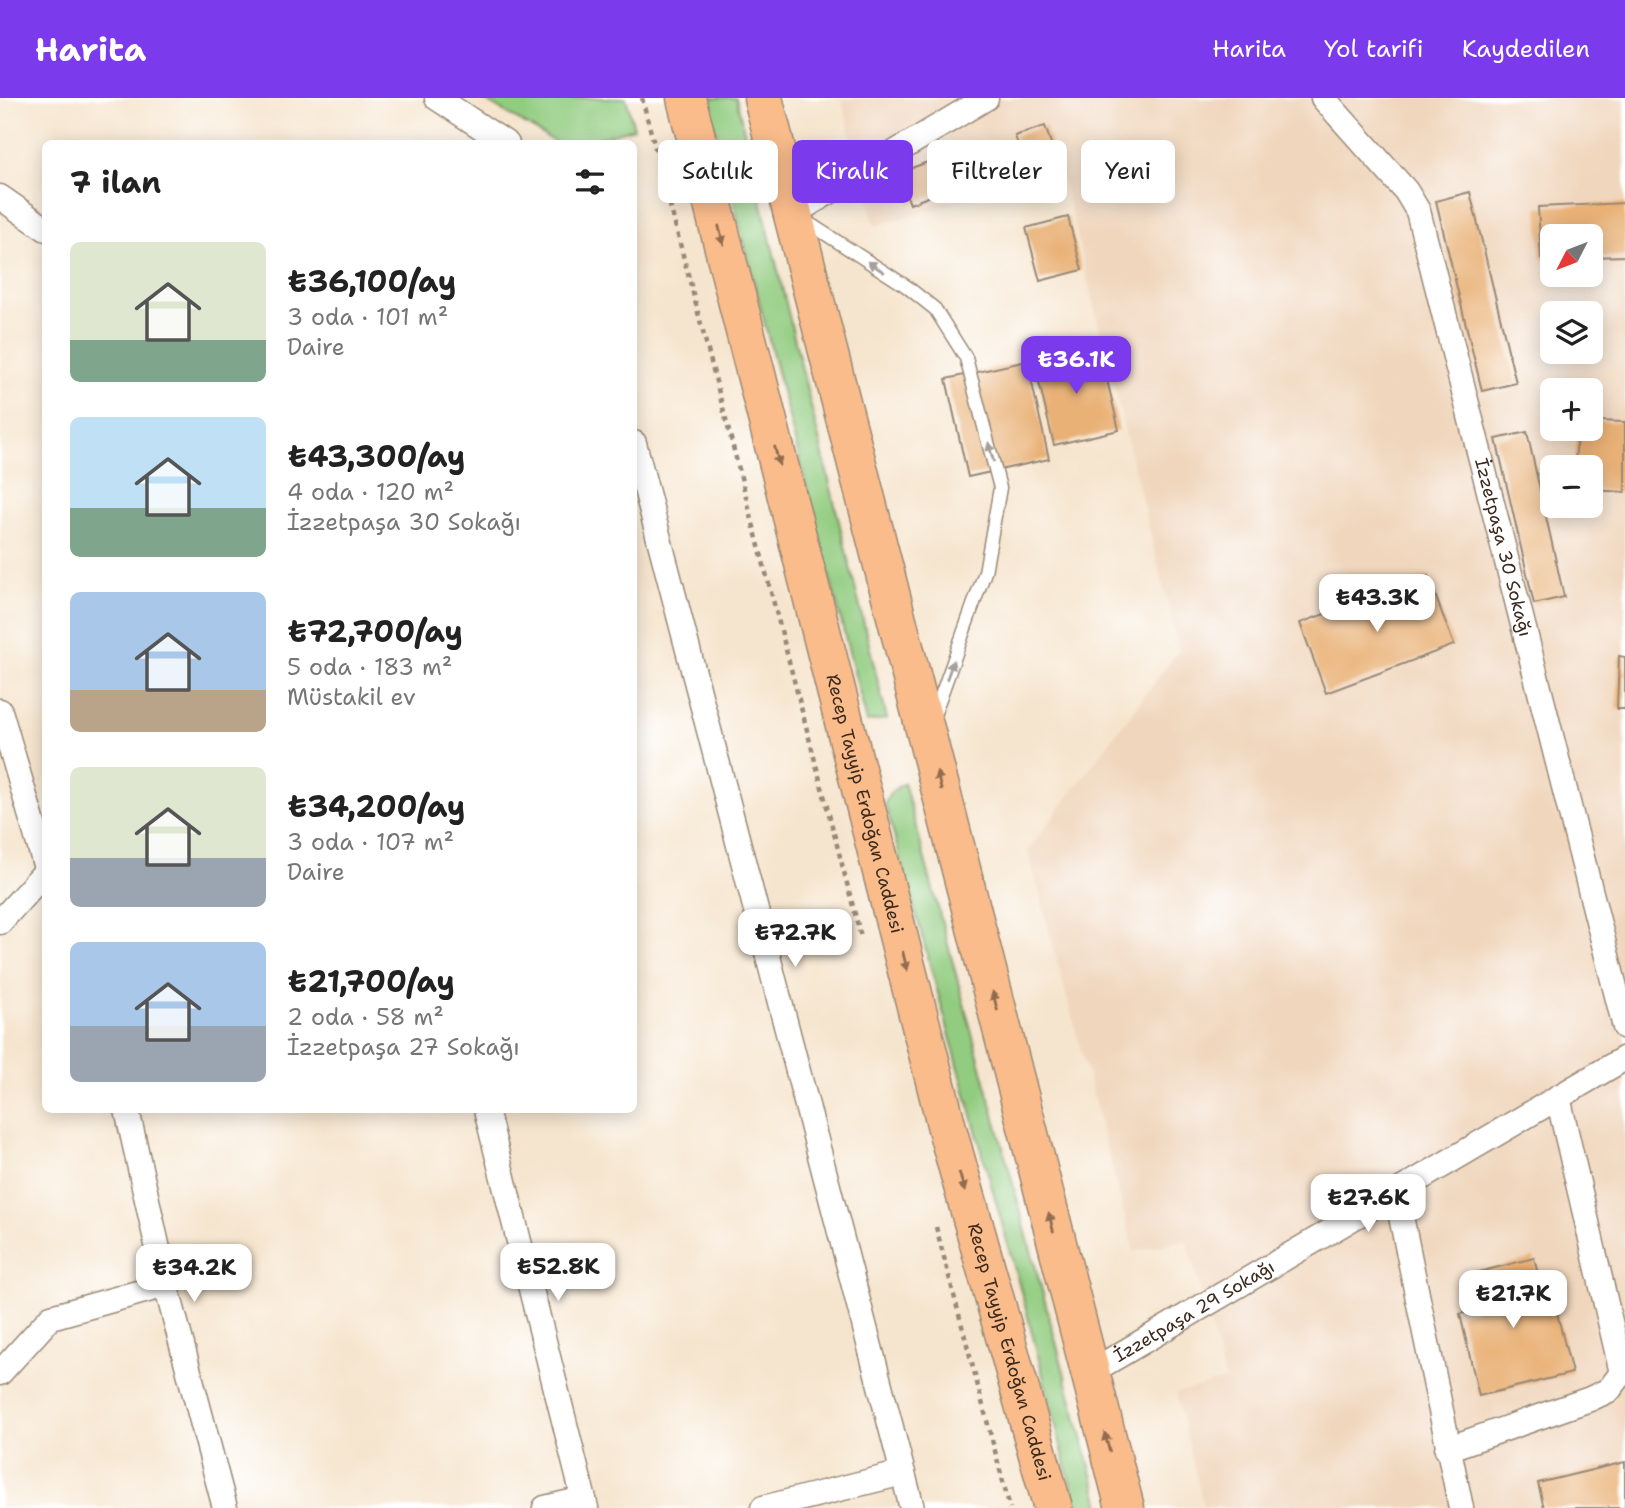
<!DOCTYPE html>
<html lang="tr">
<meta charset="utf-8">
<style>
:root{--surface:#fff;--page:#f2f2f2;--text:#222;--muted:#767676;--accent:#7c3aed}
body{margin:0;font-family:"Shantell Sans",sans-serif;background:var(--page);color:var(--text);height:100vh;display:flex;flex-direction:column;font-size:26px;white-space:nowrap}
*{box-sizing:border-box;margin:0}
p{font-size:23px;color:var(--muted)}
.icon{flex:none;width:38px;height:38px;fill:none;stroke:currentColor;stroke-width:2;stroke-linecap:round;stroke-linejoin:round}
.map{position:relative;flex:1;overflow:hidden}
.drawer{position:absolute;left:42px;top:42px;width:595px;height:973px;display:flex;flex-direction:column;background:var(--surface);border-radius:10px;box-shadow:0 4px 18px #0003}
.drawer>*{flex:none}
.top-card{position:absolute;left:658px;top:42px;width:665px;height:63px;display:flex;gap:14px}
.needle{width:46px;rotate:228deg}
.controls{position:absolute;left:1540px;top:126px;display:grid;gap:14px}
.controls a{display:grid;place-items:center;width:63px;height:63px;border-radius:10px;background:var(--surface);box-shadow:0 4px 18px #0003;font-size:35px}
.price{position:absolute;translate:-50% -60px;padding:0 16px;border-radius:14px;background:#fff;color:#222;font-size:23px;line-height:46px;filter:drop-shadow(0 2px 4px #0008)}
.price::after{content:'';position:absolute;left:50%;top:42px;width:21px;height:16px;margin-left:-10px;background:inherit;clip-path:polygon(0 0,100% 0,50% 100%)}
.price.on{background:var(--accent);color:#fff}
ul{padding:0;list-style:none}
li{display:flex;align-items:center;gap:21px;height:175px;padding:0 28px}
li span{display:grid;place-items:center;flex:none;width:196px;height:140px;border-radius:10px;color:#555}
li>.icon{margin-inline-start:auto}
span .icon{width:84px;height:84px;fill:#fffc;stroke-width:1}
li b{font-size:30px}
h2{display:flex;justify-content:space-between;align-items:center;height:84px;padding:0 28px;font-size:30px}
.chip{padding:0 24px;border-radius:10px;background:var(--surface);box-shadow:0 4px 18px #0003;font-size:24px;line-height:63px}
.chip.on{background:var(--accent);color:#fff}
header{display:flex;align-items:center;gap:42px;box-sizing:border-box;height:98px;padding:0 35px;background:var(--accent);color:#fff}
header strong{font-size:33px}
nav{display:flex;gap:38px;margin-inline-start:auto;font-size:24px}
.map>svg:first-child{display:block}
.built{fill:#f0d6bc;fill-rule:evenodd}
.green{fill:#92cc80;stroke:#667b4f;stroke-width:2}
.building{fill:#e9b176}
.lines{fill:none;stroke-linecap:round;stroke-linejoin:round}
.lane-casing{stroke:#988876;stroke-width:15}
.street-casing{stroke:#988876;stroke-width:27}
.primary-casing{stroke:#988876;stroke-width:41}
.path{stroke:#988876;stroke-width:4.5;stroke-dasharray:5 5;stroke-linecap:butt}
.lane{stroke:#fff;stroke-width:12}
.street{stroke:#fff;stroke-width:24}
.primary{stroke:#fabc8b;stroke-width:38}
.oneway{fill:#916c4f}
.oneway2{fill:#a79f9a}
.labels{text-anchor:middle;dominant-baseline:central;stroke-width:5;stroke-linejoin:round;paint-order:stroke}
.street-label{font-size:18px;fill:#3b2a1e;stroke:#fff}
</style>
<header>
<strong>Harita</strong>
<nav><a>Harita</a><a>Yol tarifi</a><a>Kaydedilen</a></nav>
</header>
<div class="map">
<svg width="1625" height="1410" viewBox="0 0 1625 1410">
<rect width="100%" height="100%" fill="#fff"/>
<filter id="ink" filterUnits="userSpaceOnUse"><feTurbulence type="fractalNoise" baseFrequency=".0143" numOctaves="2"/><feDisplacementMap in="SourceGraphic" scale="14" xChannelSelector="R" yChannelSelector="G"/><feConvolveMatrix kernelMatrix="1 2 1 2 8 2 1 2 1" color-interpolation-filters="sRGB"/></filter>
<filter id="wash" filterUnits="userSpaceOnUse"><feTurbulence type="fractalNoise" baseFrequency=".00686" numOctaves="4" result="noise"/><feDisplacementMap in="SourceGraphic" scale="28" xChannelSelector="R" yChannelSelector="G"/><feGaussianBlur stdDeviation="1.57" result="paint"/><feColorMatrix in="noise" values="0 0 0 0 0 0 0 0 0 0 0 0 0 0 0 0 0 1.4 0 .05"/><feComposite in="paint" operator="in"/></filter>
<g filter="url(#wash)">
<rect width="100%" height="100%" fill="#f6e5ce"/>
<path class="built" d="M 841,0 L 1625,0 L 1625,1410 L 1204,1410 L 1176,1295 L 1225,1282 L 1187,1142 L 1134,1153 L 1028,752 L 1179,552 L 1061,74 L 875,128 ZM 1552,138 L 1591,138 L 1591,177 L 1552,177 ZM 1552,215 L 1591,215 L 1591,254 L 1552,254 ZM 1552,292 L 1591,292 L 1591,331 L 1552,331 ZM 1552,369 L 1591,369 L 1591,408 L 1552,408 Z"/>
<path class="green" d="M 481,0 L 626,0 L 634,30 L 581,45 L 557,45 Z
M 707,0 L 736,0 L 887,621 L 867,624 Z
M 904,685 L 1101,1410 L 1077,1410 L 1027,1215 L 885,705 L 890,695 Z"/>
<g id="blocks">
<path class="building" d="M 1045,28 L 1058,66 L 1028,76 L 1015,38 Z
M 933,62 L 944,93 L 910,106 L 898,75 Z
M 1470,94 L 1516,285 L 1482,293 L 1436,103 Z
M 1625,105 L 1625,158 L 1591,159 L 1591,138 L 1552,138 L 1552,161 L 1541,161 L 1538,109 Z
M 1068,119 L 1082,172 L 1040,183 L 1026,130 Z
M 1099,248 L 1119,332 L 1054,347 L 1034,263 Z
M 1027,263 L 1049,361 L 968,379 L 946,281 Z
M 1595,323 L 1625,324 L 1625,394 L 1592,392 L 1591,369 L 1575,369 L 1577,333 L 1595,334 Z
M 1527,334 L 1564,499 L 1534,506 L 1496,341 Z
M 1428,478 L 1454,547 L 1326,595 L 1300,525 Z
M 1619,558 L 1625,559 L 1625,611 L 1617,611 Z
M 1534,1160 L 1545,1205 L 1554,1203 L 1572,1275 L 1479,1298 L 1460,1216 L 1476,1212 L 1467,1177 Z
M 1625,1364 L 1625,1410 L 1544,1410 L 1538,1385 Z"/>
</g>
</g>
<g filter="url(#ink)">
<use href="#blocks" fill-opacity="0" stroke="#988876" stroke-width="2"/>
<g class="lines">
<defs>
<path id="lane" d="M 804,122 L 906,188 L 935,211 L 966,260 L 1000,390 L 985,474 L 933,620"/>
<g id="street">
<path d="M 437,0 L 507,46"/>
<path id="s1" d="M 1323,0 L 1406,93 L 1418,113 L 1625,929"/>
<path d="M 0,99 L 46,131"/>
<path d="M 794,115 L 986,0"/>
<path d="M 634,345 L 912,1410"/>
<path d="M 0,613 L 46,770"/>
<path d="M 0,824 L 46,773"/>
<path d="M 127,1012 L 166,1187 L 225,1410"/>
<path d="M 486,1012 L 586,1410"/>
<path d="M 1396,1094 L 1461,1410"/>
<path d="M 0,1275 L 51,1219 L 166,1187"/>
<path id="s2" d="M 1089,1275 L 1625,960"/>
<path d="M 1447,1351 L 1590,1301 L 1609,1292 L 1622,1275 L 1558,999"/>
<path d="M 545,1410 L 584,1401"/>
<path d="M 763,1410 L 903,1375"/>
</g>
<g id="primary">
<path id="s3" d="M 686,0 L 949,1038 L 1053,1410"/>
<path d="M 763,0 L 1125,1410"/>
</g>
</defs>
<use href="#lane" class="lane-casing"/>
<use href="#street" class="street-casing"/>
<use href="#primary" class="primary-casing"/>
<path class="path" d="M 642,0 L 861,839
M 936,1129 L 1010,1410"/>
<use href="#lane" class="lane"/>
<use href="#street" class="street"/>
<use href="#primary" class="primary"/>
</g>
<defs><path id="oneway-solid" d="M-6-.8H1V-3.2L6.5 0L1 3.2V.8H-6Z" transform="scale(1.75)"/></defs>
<g class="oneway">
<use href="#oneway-solid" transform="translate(721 137) rotate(76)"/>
<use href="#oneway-solid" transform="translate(777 358) rotate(76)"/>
<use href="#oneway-solid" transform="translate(939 683) rotate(-104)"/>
<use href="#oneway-solid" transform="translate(905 863) rotate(76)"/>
<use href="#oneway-solid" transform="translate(995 903) rotate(-104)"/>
<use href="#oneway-solid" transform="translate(962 1084) rotate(74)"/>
<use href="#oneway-solid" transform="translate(1051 1124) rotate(-104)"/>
<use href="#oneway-solid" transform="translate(1107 1344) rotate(-105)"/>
</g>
<g class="oneway2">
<use href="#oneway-solid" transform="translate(876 169) rotate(-147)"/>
<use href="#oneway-solid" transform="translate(991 354) rotate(-105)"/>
<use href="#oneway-solid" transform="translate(950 572) rotate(-70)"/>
</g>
</g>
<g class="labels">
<g class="street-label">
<text stroke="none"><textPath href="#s1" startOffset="495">İzzetpaşa 30 Sokağı</textPath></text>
<text stroke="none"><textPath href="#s3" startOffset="728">Recep Tayyip Erdoğan Caddesi</textPath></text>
<text stroke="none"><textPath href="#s2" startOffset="122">İzzetpaşa 29 Sokağı</textPath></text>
<text stroke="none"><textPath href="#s3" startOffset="1295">Recep Tayyip Erdoğan Caddesi</textPath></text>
</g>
</g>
</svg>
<div class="controls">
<a><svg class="needle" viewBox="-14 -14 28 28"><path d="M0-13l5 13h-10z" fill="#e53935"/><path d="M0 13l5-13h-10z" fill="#767676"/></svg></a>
<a><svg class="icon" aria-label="layers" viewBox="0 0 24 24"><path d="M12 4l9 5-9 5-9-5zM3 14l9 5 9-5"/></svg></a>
<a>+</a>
<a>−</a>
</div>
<b class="price on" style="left:1076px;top:298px">₺36.1K</b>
<b class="price" style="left:1377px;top:536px">₺43.3K</b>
<b class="price" style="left:795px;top:871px">₺72.7K</b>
<b class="price" style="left:1368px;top:1136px">₺27.6K</b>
<b class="price" style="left:558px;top:1205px">₺52.8K</b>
<b class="price" style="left:194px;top:1206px">₺34.2K</b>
<b class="price" style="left:1513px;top:1232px">₺21.7K</b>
<div class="top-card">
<a class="chip">Satılık</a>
<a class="chip on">Kiralık</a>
<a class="chip">Filtreler</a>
<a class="chip">Yeni</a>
</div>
<section class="drawer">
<h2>7 ilan<svg class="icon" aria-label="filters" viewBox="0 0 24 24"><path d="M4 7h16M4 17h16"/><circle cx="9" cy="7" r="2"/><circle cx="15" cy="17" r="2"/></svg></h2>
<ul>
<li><span style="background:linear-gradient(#dfe7d0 70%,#7fa58c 0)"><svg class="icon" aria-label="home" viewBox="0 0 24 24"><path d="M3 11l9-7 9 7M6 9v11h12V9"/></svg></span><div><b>₺36,100/ay</b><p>3 oda · 101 m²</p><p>Daire</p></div></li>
<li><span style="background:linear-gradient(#bfe0f5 65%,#7fa58c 0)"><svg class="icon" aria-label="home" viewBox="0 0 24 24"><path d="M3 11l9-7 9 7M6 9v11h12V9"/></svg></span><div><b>₺43,300/ay</b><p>4 oda · 120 m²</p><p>İzzetpaşa 30 Sokağı</p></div></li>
<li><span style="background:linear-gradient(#a9c7e8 70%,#b9a48a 0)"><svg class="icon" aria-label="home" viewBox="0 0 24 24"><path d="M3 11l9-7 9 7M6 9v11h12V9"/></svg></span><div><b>₺72,700/ay</b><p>5 oda · 183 m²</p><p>Müstakil ev</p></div></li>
<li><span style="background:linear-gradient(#dfe7d0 65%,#9aa5b1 0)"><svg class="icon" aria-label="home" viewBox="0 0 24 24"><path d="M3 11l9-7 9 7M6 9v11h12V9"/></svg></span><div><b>₺34,200/ay</b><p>3 oda · 107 m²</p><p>Daire</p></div></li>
<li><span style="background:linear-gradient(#a9c7e8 60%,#9aa5b1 0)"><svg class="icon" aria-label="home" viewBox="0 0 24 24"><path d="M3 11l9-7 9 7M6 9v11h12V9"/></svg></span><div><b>₺21,700/ay</b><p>2 oda · 58 m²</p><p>İzzetpaşa 27 Sokağı</p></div></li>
</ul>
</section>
</div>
